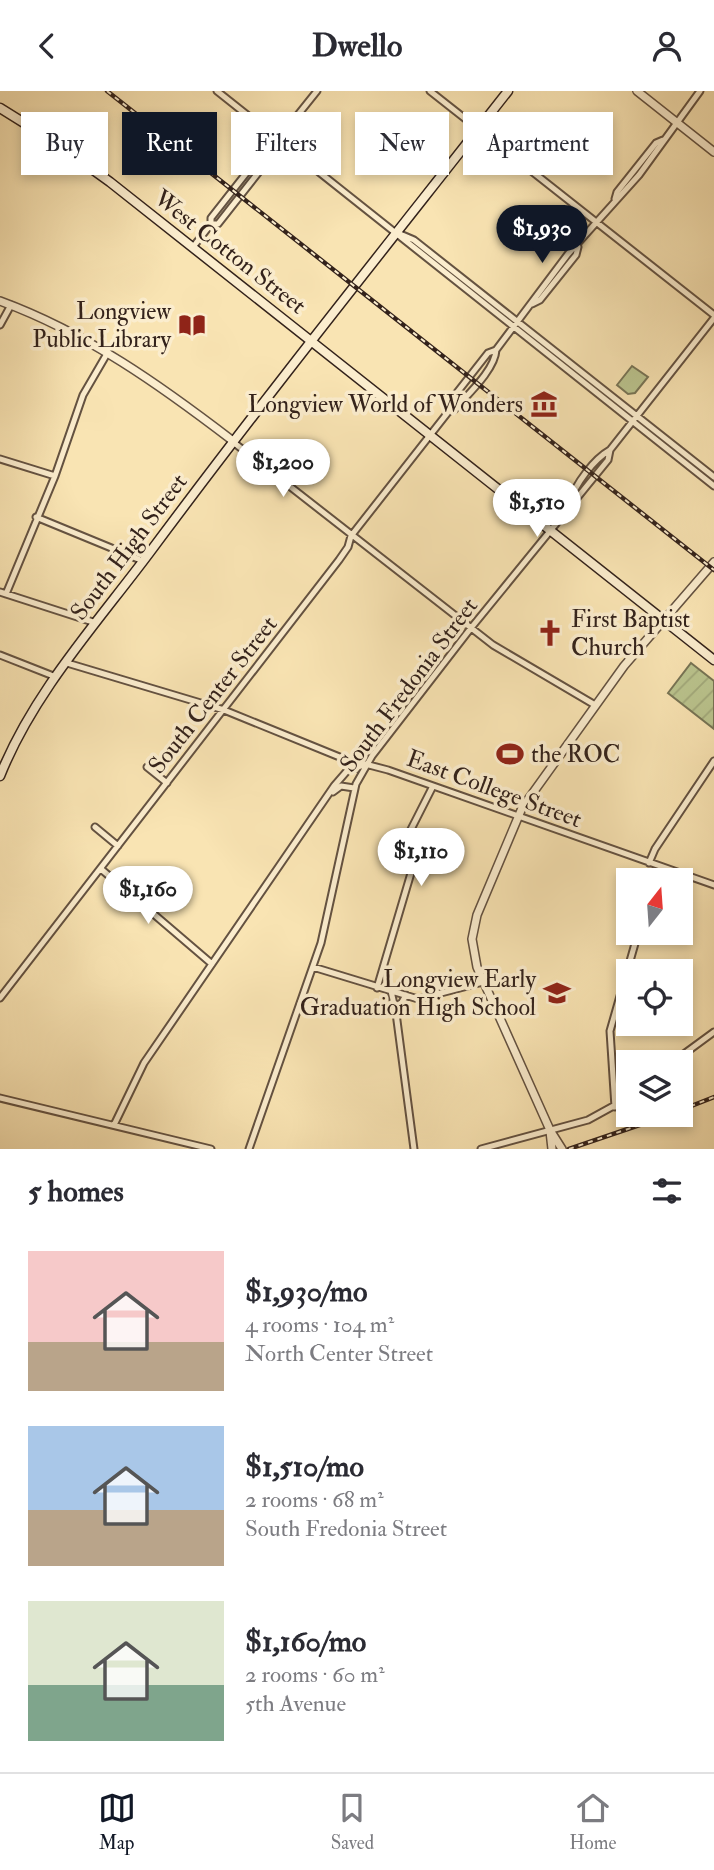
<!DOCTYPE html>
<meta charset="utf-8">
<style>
:root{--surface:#fff;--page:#f2f2f3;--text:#2b2b33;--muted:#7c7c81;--line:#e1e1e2;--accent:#111827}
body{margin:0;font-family:"IM FELL Double Pica",serif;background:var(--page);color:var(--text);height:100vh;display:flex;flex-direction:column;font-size:26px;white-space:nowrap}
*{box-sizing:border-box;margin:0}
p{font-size:23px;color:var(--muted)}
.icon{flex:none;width:38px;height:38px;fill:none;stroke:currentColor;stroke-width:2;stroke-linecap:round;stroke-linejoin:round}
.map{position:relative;height:1058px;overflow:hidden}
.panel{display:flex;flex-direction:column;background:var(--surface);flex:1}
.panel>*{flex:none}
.top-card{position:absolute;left:21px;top:21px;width:672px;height:63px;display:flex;gap:14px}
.needle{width:46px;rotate:17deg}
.tools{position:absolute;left:616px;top:777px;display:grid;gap:14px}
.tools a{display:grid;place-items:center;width:77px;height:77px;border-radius:0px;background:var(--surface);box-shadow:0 4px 10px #0003;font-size:35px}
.price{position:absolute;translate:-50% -60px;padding:0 16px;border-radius:24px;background:#fff;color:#222;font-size:23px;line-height:46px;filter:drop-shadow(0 2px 4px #0008)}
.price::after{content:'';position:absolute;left:50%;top:42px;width:21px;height:16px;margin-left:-10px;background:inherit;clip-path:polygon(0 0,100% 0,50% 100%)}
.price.selected{background:var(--accent);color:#fff}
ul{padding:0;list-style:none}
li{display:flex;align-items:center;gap:21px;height:175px;padding:0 28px}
li span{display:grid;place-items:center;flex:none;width:196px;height:140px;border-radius:0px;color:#555}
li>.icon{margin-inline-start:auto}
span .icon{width:84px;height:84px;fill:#fffc;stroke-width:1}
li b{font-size:30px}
h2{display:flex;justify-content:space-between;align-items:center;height:84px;padding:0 28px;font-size:30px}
.tag{padding:0 24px;border-radius:0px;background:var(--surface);box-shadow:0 4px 10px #0003;font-size:24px;line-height:63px}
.tag.selected{background:var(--accent);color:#fff}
header{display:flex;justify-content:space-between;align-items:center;height:91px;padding:0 28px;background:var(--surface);font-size:32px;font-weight:700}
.tabs{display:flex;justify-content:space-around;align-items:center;height:98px;border-top:2px solid var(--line);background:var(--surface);font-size:19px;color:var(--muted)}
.tabs a{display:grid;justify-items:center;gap:4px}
.tabs .selected{color:var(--accent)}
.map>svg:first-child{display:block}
.park{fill:#bbc58f;stroke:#777455;stroke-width:2}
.garden{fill:url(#garden-furrows);stroke:#777455;stroke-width:2}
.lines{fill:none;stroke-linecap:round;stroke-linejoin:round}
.minor-casing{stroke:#645241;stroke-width:9}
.tertiary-casing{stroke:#645241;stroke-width:10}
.secondary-casing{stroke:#33221b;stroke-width:11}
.minor{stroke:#fbedce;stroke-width:5}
.tertiary{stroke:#fbedce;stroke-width:7}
.secondary{stroke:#fbedce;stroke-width:8}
.rail-casing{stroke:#33221b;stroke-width:4.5}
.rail{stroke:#fbedce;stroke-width:2;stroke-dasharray:5;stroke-linecap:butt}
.labels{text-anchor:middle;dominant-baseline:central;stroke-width:7;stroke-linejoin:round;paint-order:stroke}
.street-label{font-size:24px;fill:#33221b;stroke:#fbedce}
.poi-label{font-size:24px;fill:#33221b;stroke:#fbedce;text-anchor:end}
</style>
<header><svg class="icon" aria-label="back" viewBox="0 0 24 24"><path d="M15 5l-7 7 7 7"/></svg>Dwello<svg class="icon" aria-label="person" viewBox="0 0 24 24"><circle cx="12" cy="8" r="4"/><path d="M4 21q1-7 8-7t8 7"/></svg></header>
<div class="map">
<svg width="714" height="1058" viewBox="0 0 714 1058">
<defs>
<pattern id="garden-furrows" width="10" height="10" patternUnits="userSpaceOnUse" patternTransform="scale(1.75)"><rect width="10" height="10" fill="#bbc58f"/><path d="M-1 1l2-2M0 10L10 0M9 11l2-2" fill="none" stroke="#a1a97b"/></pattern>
</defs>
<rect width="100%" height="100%" fill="#f9e4b3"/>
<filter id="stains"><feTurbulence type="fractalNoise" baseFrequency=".00286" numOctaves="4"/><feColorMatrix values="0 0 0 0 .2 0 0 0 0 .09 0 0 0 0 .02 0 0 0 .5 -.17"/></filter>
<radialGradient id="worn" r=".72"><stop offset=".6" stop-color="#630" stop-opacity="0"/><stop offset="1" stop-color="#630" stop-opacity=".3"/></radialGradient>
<path class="park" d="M 632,275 L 648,286 L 635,302 L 628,303 L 617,294 Z"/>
<path class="garden" d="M 691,572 L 714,590 L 714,638 L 668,602 Z"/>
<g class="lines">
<defs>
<path id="minor" d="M 217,0 L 714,395
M 430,0 L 714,224
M 615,108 L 617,101 L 656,52 L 663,49
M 211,133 L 218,133 L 262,77 L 261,70
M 400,143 L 414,149 L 714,386
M 193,156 L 211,133 L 211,127 L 255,71 L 261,70 L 317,0
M 532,213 L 540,209 L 576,164 L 578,156
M 0,234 L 11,214
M 449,320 L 448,313 L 488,262 L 496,259 L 568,163 L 639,84 L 700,0
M 233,351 L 493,554 L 595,614
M 0,368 L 55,385
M 570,411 C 575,393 594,368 610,359
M 36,426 L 143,470
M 0,501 L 96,532
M 6,503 L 55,385 L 83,304 L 108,261
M 0,564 L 56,586
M 67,572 L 224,619 L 342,667 L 388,679 L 714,794
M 147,676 L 167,692
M 333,701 L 341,695 L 354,697
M 95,736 L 118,755
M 649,772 L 655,758 L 714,670
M 101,778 L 212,873
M 655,789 L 659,775
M 313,876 L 418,908 L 483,891
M 377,897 L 411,782 L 399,762 L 433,695
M 391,900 L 396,922 L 406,904
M 0,907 L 339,469 L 348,456 L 351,445 L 449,320 L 454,319 C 467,304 495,279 496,259
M 396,922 L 414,1058
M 673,971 L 714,941
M 0,1007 L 211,1058
M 615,1016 L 610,940 L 638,842
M 114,1034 L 144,972 L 334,695 L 347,680 L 364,674
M 249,1058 L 321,852 L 356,693 L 372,665 L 471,537 L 608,369 L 610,359 L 714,227
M 481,1058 L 588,1029 L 628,1007"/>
<path id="tertiary" d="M 637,0 L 714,61
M 0,210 C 87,242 160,294 233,350
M 550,1040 L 552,1058
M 562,1058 L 550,1039 L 477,876 L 472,848 L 477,824 L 522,717 L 624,575 L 714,471"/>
<path id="secondary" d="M 0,17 L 53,50 L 110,91 L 714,569
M 0,685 C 33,602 97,532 150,461 C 266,305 388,153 508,0"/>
</defs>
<use href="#minor" class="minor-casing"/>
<use href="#tertiary" class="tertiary-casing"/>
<use href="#secondary" class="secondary-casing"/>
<use href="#minor" class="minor"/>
<use href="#tertiary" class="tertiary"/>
<use href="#secondary" class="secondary"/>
<defs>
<path id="rail" d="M 107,0 L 714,479
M 681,1019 L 714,1006
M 569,1058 L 669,1024"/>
</defs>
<use href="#rail" class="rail-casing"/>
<use href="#rail" class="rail"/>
</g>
<defs>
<symbol id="library-bare" viewBox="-9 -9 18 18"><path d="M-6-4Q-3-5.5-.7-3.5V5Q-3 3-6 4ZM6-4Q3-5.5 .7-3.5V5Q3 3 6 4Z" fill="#8f2418" stroke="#fbedce" stroke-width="2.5" paint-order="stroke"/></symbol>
<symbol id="museum-bare" viewBox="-9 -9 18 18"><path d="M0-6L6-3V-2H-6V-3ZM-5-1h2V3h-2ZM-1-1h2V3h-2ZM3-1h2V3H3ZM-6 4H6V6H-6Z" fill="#8f2418" stroke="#fbedce" stroke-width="2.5" paint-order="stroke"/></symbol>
<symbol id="church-bare" viewBox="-9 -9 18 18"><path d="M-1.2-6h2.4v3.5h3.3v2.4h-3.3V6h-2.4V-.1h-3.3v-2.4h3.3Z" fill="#8f2418" stroke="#fbedce" stroke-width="2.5" paint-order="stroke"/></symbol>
<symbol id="stadium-bare" viewBox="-9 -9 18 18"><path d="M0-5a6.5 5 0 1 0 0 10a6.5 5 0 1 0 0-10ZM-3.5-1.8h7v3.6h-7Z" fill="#8f2418" stroke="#fbedce" stroke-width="2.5" paint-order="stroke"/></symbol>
<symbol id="school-bare" viewBox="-9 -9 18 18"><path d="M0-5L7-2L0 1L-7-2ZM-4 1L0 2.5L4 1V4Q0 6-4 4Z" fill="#8f2418" stroke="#fbedce" stroke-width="2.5" paint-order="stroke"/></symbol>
</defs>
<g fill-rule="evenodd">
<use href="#library-bare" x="173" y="215" width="38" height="38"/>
<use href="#museum-bare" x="525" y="294" width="38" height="38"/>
<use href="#church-bare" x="531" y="523" width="38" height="38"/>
<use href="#stadium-bare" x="491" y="644" width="38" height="38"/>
<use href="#school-bare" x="538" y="883" width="38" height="38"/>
</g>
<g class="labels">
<g class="street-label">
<text transform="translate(230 161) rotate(38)">West Cotton Street</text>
<text transform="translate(129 456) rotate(-53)">South High Street</text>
<text transform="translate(409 594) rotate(-53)">South Fredonia Street</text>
<text transform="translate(213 604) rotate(-52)">South Center Street</text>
<text transform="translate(494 698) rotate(20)">East College Street</text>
</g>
<g class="poi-label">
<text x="171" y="220">Longview<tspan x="171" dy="28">Public Library</tspan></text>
<text x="523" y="313">Longview World of Wonders</text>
<text x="571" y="528" text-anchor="start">First Baptist<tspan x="571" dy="28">Church</tspan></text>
<text x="531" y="663" text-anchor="start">the ROC</text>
<text x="536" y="888">Longview Early<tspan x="536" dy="28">Graduation High School</tspan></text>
</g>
</g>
<rect width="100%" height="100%" filter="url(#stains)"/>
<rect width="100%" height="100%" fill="url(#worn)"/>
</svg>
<div class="tools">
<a><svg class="needle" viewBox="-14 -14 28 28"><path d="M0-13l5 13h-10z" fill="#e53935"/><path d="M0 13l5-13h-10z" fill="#7c7c81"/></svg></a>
<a><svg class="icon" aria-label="locate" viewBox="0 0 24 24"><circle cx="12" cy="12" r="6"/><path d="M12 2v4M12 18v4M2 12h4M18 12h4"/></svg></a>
<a><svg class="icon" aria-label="layers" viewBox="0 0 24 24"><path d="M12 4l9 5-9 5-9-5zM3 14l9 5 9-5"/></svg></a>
</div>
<b class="price selected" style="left:542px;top:174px">$1,930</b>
<b class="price" style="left:283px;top:408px">$1,200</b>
<b class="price" style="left:537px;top:448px">$1,510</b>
<b class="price" style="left:421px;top:797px">$1,110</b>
<b class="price" style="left:148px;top:835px">$1,160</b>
<div class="top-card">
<a class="tag">Buy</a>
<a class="tag selected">Rent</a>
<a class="tag">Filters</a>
<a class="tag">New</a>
<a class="tag">Apartment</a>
</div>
</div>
<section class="panel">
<h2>5 homes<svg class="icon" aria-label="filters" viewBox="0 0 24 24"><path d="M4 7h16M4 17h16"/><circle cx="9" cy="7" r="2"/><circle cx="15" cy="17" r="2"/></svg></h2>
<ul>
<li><span style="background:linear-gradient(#f6c9c9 65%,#b9a48a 0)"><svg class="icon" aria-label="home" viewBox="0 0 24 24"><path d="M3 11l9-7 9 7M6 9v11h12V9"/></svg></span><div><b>$1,930/mo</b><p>4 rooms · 104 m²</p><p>North Center Street</p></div></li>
<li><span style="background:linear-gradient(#a9c7e8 60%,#b9a48a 0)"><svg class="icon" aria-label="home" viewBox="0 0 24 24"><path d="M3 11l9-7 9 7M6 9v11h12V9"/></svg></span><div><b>$1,510/mo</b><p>2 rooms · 68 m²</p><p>South Fredonia Street</p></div></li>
<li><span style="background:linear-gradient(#dfe7d0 60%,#7fa58c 0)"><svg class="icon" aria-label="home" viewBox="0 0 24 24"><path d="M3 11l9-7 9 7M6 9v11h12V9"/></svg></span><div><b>$1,160/mo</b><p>2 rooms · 60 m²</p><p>5th Avenue</p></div></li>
</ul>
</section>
<nav class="tabs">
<a class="selected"><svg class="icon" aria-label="map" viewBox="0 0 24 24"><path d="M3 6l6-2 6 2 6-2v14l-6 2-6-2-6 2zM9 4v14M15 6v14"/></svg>Map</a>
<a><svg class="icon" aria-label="saved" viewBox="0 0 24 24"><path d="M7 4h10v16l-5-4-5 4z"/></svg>Saved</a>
<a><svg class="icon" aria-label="home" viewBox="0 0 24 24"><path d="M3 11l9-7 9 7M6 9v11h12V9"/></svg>Home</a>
</nav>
